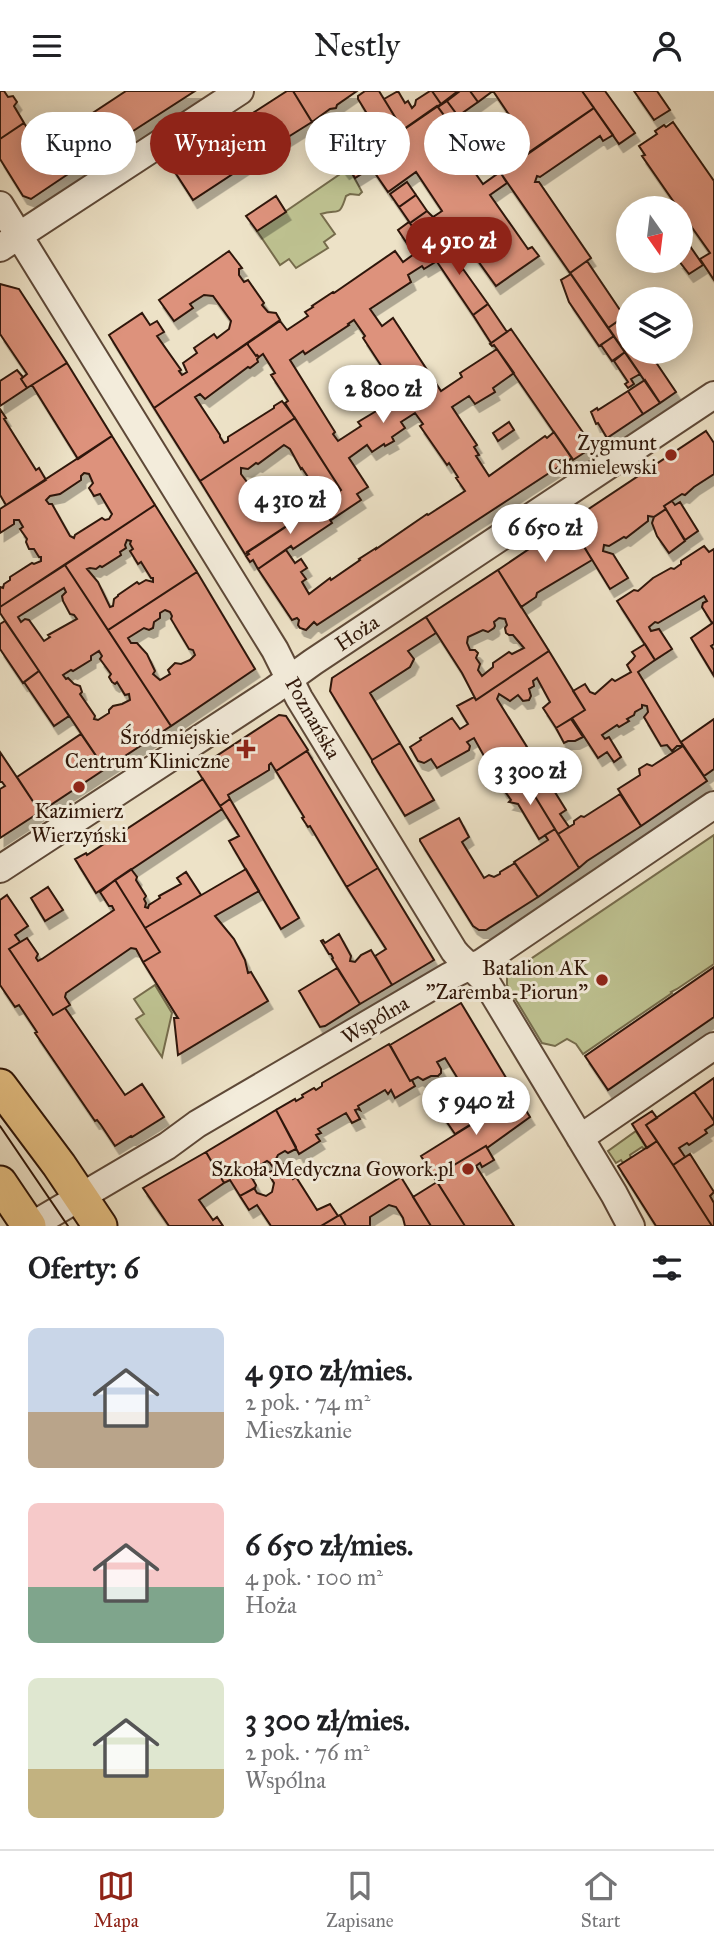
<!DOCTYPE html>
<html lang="pl">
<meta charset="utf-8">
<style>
:root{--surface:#fff;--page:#f2f2f2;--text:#202124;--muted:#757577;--line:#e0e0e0;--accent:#8f2418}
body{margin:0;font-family:"IM FELL Great Primer",serif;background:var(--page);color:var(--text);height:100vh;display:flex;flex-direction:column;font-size:26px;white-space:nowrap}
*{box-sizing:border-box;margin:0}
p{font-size:23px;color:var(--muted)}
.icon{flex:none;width:38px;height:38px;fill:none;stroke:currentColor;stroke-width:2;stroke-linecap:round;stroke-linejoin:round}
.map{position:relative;height:1135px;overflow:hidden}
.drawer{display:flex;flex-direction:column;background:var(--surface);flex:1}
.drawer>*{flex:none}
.hud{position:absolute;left:21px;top:21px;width:672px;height:63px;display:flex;gap:14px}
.needle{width:46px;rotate:166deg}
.buttons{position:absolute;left:616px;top:105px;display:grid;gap:14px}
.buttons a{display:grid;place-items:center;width:77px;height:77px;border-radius:50%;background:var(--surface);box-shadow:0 4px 18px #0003;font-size:35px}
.price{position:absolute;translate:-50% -60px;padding:0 16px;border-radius:24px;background:#fff;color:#222;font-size:23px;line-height:46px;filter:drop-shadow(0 2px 4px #0008)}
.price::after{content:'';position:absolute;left:50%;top:42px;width:21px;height:16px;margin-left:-10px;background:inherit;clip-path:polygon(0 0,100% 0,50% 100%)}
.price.selected{background:var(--accent);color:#fff}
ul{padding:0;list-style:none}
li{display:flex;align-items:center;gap:21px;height:175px;padding:0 28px}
li span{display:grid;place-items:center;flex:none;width:196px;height:140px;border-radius:10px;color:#555}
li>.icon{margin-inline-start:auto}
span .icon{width:84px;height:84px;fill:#fffc;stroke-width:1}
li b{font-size:30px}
h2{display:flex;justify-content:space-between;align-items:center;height:84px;padding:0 28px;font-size:30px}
.tag{padding:0 24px;border-radius:32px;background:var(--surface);box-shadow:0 4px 18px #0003;font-size:24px;line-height:63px}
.tag.selected{background:var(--accent);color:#fff}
header{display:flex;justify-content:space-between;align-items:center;height:91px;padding:0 28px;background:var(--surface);font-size:32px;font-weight:600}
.dock{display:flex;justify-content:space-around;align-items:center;height:98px;border-top:2px solid var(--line);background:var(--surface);font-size:19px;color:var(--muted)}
.dock a{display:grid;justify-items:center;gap:4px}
.dock .selected{color:var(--accent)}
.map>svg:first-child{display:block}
.green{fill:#bec291;stroke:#766c4c;stroke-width:2}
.building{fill:#dd927c;stroke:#2f1608;stroke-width:2;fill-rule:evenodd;filter:url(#shadow)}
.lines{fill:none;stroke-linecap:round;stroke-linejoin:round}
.minor-casing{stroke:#5e4938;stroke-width:30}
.major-casing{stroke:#2f1608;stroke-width:37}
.minor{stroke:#f3ecdb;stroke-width:26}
.major{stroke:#e6c184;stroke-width:33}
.tram{stroke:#2f1608;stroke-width:2}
.poi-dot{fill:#8f2418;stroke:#f3ecdb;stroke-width:2.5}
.labels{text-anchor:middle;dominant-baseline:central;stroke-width:6;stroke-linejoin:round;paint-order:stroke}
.poi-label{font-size:21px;fill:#2f1608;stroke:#f3ecdb;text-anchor:end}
.street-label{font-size:21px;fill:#2f1608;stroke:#f3ecdb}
</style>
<header><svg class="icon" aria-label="menu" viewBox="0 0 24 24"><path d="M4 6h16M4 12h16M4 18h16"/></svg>Nestly<svg class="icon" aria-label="person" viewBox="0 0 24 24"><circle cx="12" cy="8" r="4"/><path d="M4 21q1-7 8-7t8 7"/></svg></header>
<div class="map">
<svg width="714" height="1135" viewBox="0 0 714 1135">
<defs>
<filter id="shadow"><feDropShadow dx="4.5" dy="8" stdDeviation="0" flood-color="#0004"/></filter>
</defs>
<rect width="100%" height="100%" fill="#ede2c7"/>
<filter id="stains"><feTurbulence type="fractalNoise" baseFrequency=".00286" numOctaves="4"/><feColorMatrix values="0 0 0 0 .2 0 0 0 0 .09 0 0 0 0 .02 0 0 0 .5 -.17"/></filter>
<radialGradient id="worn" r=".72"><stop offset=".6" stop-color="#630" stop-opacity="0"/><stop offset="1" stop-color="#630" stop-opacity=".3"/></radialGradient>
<path class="green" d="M 349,77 L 362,101 L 359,104 L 350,103 L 346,105 C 339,128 338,117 321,123 L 335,143 L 324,151 L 328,157 L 296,177 L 289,168 L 280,174 L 257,140 Z
M 714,744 L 714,873 L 677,898 L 671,901 L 672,902 L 583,963 L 576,953 L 567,948 L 555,955 L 542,952 L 507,894 L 507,884 Z
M 155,894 L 172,922 L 162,966 L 136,928 L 144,923 L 134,908 Z
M 636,1040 L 647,1057 L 644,1058 L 642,1056 L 630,1064 L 631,1067 L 623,1072 L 621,1069 L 616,1072 L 608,1060 Z"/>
<path class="building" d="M 0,0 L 4,0 L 8,6 L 13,5 L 17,11 L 14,15 L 24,32 L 0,48 Z
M 126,0 L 195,0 L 99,62 L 97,59 L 84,67 L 69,44 L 82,35 L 79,31 Z
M 287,0 L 293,0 L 312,31 L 253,68 L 231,36 Z
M 293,0 L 357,0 L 337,14 L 336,17 L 330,18 L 312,31 Z
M 365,0 L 379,0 L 403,39 L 385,52 L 358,8 L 358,5 Z
M 398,0 L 405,12 L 408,10 L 412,17 L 415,14 L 416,9 L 430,0 L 432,0 L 441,13 L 403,39 L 384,8 Z
M 432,0 L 458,0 L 441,13 Z
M 460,0 L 470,0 L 478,11 L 458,25 L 447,10 Z
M 470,0 L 582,0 L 594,17 L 519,69 L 508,53 L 522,43 L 493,0 L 478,11 Z
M 582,0 L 605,0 L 635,42 L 619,53 Z
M 634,0 L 657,0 L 670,19 L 654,29 Z
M 447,10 L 458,25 L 449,31 L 438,16 Z
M 437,15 L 463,50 L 456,55 L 483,93 L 500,81 L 507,92 L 490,104 L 528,158 L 532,156 L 539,165 L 496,195 L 450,131 L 441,138 L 446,145 L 445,148 L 429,159 L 410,132 L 427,120 L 433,126 L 442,120 L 416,81 L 388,101 L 364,66 Z
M 594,17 L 613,44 L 603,50 L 600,45 L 540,86 L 537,85 L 535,91 L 539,91 L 591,167 L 570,182 L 500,81 Z
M 673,31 L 714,90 L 714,189 L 700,168 L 710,162 L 681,121 L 681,117 L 678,117 L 642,65 L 645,64 L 639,55 L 657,43 L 655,40 L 664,34 L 666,36 Z
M 24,32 L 33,46 L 37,46 L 47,61 L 52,58 L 48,51 L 49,47 L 64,37 L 86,71 L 31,108 L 23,105 L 0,68 L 0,48 Z
M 231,36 L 254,69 L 193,109 L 171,75 Z
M 356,55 L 364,66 L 345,80 L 338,71 L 349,64 L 347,61 Z
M 511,57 L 519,69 L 510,75 L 502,63 Z
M 364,66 L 371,77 L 355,87 L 349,77 Z
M 407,91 L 416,104 L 399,116 L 390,103 Z
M 416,104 L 427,120 L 410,132 L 399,116 Z
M 276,105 L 286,121 L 257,140 L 246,125 Z
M 409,131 L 437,170 L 424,178 L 422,175 L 408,184 L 411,191 L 370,218 L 382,235 L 393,227 L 441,300 L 462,286 L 460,282 L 497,258 L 514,282 L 493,297 L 495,301 L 475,313 L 469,305 L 452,316 L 477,354 L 474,356 L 479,364 L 476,365 L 489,385 L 545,345 L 547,347 L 554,341 L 572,367 L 317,534 L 314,531 L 306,539 L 300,537 L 298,534 L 299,529 L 297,527 L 292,529 L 258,478 L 286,459 L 295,472 L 301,468 L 307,477 L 301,481 L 306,488 L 302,491 L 309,503 L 330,487 L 331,489 L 360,469 L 359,468 L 376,457 L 376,458 L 427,423 L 428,424 L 465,400 L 456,387 L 458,386 L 449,372 L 447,374 L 420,335 L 423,333 L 415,322 L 401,331 L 405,337 L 392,346 L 394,350 L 385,355 L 384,353 L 372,361 L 367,354 L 349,367 L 368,396 L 357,403 L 361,409 L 331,429 L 320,413 L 341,399 L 285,312 L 288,310 L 271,284 L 275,282 L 263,263 L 259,266 L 257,264 L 256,265 L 248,254 L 248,252 L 280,230 L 287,239 L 308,225 L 305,221 L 313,216 L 312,215 L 333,201 L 334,202 L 395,160 L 403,171 L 414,163 L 398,139 ZM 354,229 L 365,245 L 363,247 L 397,299 L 399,298 L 403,304 L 358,331 L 361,335 L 338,350 L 333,343 L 335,341 L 290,269 L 303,260 L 305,263 L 349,234 L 348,233 Z
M 681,142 L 703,174 L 689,183 L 679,170 L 681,170 Z
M 447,147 L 456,160 L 450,164 L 461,180 L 463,178 L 488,213 L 473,224 L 429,159 L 434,155 L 437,159 L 442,156 L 439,152 Z
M 229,160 L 242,177 L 239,178 L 239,184 L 244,191 L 248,189 L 264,212 L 262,214 L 268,221 L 276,222 L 280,229 L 154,317 L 109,244 L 142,222 L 150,234 L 157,230 L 164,241 L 157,245 L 181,279 L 179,280 L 182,284 L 187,281 L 183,272 L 197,262 L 194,257 L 214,243 L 217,247 L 229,238 L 231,230 L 213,205 L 204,204 L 190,213 L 193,217 L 174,230 L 159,209 Z
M 587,170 L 622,222 L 621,228 L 608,237 L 570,182 Z
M 571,183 L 614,245 L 599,255 L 569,211 L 561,189 Z
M 0,193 L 19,198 L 67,272 L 27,297 L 21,288 L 27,283 L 0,243 Z
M 488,213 L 507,241 L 491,252 L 473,224 Z
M 621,228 L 628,231 L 628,261 L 649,261 L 676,301 L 660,312 L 608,237 Z
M 511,238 L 593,356 L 573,369 L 494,254 L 492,255 L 490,253 Z
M 614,245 L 625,261 L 612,270 L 601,254 Z
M 248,252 L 248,254 L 256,265 L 257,264 L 259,266 L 257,268 L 258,271 L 250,277 L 248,276 L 205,308 L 200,303 L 195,306 L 220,344 L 220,346 L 224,352 L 228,350 L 228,346 L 274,317 L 274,315 L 282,310 L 295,327 L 200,390 L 154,317 Z
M 625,261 L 640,283 L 631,288 L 634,293 L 628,297 L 625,293 L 628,291 L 614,270 Z
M 67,272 L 112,345 L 78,368 L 32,294 Z
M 17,279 L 23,286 L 21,288 L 27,297 L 0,315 L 0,290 Z
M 645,289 L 660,312 L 643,323 L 628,300 Z
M 628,300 L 643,323 L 607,347 L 598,332 L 596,333 L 591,321 L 597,317 L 598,319 Z
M 0,318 L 6,327 L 4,328 L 36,379 L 39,377 L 46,389 L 6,414 L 0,404 Z
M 295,327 L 341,399 L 245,463 L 200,390 ZM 284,354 L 290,358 L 301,378 L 302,377 L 310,389 L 310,395 L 284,410 L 272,420 L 271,427 L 264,425 L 265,421 L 252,401 L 253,399 L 241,383 L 241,377 L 248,378 L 256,372 L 258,373 Z
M 509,331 L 514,339 L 498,350 L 493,342 Z
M 706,340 L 714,352 L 714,383 L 694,396 L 685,404 L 682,403 L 664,415 L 666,418 L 654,426 L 648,425 L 648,430 L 626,447 L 624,446 L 609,455 L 604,454 L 603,460 L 613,463 L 628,487 L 610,498 L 569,431 Z
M 112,345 L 155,414 L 0,516 L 0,496 L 3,497 L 4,493 L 10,489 L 10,486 L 32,472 L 34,473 L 41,470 L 41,466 L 39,466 L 34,458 L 29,458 L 26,451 L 27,448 L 20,438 L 23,436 L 19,429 L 14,429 L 14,433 L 0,442 L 0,418 ZM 84,382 L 89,383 L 93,392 L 89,397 L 94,405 L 100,403 L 112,423 L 109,428 L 105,429 L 102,427 L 75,444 L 74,447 L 70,445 L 52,413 L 49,413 L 46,409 L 50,405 L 60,403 L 81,389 L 81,385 Z
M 672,410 L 675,414 L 680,411 L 698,440 L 685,449 L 664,415 Z
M 320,413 L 332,432 L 293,458 L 291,455 L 258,478 L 253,469 L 250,471 L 246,465 L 249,463 L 247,461 Z
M 155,414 L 197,481 L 108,539 L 65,474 ZM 127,449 L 131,450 L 130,453 L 133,458 L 130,460 L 138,473 L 141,471 L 151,487 L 153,487 L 153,491 L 146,489 L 139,493 L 137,491 L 118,504 L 118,505 L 114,508 L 113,515 L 110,516 L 98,491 L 87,478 L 90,477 L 96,478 L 100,475 L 102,476 L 121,464 L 120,461 L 126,457 L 125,454 Z
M 666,418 L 685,450 L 669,462 L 657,445 L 652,432 L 654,426 Z
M 569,431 L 592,469 L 537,502 L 536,506 L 521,516 L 498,479 Z
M 704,455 L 709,461 L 714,458 L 714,531 L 712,532 L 702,516 L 703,512 L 707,510 L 704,505 L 658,532 L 655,531 L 649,536 L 651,540 L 659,538 L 672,558 L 655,569 L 617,510 L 634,499 L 638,500 L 653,487 L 671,477 L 674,478 L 681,473 L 681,470 Z
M 65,474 L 171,635 L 105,678 L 0,522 L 0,516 ZM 64,497 L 66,501 L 62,505 L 63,510 L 70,523 L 74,524 L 77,528 L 48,544 L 50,546 L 44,550 L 29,529 L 25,528 L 21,531 L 18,526 ZM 99,560 L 102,565 L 100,568 L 111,583 L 109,586 L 112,591 L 115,593 L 117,591 L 125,604 L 129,603 L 130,609 L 122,613 L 113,615 L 109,619 L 109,622 L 98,629 L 94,628 L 95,625 L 80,603 L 82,601 L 80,595 L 74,593 L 68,587 L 66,588 L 63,584 L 71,579 L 73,580 L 91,569 L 91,565 Z
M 498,479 L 549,560 L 476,609 L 462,582 L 426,526 ZM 499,527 L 505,528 L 507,534 L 505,537 L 506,542 L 509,544 L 513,544 L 524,557 L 512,563 L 509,561 L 493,572 L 493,576 L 482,585 L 478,579 L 480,573 L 476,567 L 478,562 L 475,559 L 470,559 L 467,552 L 468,546 L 483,539 L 488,541 L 494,537 L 495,535 L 494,531 Z
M 197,481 L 255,578 L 171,635 L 108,539 ZM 165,519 L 170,521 L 172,525 L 171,528 L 189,558 L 193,559 L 195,564 L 190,569 L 181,573 L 175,572 L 168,579 L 170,583 L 160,589 L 153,583 L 155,580 L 147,563 L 137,552 L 131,552 L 128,547 L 144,537 L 149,539 L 153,537 L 154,531 L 160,527 L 160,522 Z
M 426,526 L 436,542 L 408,560 L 414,568 L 410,576 L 370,602 L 400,652 L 372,669 L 330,600 L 332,587 Z
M 5,530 L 39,580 L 23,592 L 0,558 L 0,533 Z
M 714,531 L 714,553 L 711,555 L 714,559 L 714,585 L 691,547 Z
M 645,553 L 655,569 L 638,581 L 683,655 L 677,655 L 672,660 L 667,654 L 661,655 L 644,626 L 648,621 L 647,615 L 642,614 L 642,617 L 635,621 L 634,624 L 627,628 L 629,630 L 619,636 L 617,634 L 602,644 L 605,648 L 609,646 L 621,666 L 614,671 L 607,661 L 598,667 L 572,627 L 585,619 L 573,600 L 585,593 L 590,601 L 595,603 L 612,588 L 615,590 L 631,581 L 627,574 L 633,568 L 635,565 L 632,561 Z
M 549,560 L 585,619 L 556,637 L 543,617 L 550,611 L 537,587 L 533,590 L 534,595 L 529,598 L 531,605 L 529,609 L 523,610 L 518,604 L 510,610 L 499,603 L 497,608 L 527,656 L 511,666 L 523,686 L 503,699 L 474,647 L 467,651 L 470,655 L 469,659 L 437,677 L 431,668 L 424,672 L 418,670 L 410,656 L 421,649 L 420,647 L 452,627 L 460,638 L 468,633 L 457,615 L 474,606 L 476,609 Z
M 39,580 L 69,625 L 54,635 L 24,591 Z
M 279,624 L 286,625 L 308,659 L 276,680 L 271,672 L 269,674 L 269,679 L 228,704 L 230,708 L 220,715 L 197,679 L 198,677 Z
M 571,628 L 583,646 L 575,650 L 568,650 L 564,652 L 556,637 Z
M 714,628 L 714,678 L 704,685 L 681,651 Z
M 81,643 L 105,678 L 40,721 L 17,686 Z
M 400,652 L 434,709 L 405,725 L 372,671 L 372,669 Z
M 683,655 L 707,690 L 641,735 L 618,698 L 640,684 L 639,678 L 647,673 L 652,675 Z
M 527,656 L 566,719 L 560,723 L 569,736 L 558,743 L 511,666 Z
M 307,660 L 378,777 L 348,795 L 346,795 L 310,735 L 308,736 L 302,727 L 304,726 L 276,680 Z
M 0,661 L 40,721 L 0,747 L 0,698 L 5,695 L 2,691 L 0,691 Z
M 523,686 L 555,738 L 539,748 L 518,713 L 509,711 L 511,709 L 504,699 Z
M 203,688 L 222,718 L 96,802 L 75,768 L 86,762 L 87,764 Z
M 620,703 L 641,735 L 587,770 L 579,777 L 558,743 L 574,733 L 574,730 L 581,725 L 584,726 Z
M 230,708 L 299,827 L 281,838 L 229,750 L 239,745 L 220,715 Z
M 459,727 L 469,746 L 462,751 L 484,787 L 489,784 L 494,786 L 500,783 L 500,781 L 515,772 L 538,806 L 486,839 L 479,839 L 473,835 L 420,750 L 420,748 Z
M 555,738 L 579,777 L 538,806 L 514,771 L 548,749 L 545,744 Z
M 378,777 L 434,869 L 392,894 L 375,865 L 386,858 L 346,795 L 348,795 Z
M 131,778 L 137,786 L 136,789 L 146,805 L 144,808 L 146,812 L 145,816 L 148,817 L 149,814 L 160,807 L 159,805 L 181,793 L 177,787 L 186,781 L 201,804 L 145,837 L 115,789 Z
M 246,778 L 259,800 L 215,825 L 234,848 L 245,869 L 248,882 L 251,881 L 268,910 L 178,964 L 174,927 L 178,927 L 143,871 L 160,861 L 145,837 Z
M 115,789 L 160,861 L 143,871 L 136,858 L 131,857 L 66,902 L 65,906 L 70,914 L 53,924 L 9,858 L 27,847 L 38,863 L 36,867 L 38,870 L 42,868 L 114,819 L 112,815 L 109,815 L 100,801 Z
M 48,796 L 63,819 L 45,830 L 31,807 Z
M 7,804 L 28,835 L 15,844 L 20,851 L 9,858 L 53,924 L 65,917 L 125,1004 L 142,993 L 164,1026 L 132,1046 L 131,1045 L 115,1055 L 101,1034 L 97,1029 L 95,1030 L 35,942 L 37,941 L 19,914 L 15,916 L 0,894 L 0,809 Z
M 339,843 L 351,865 L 350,870 L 355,871 L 361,864 L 371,859 L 392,894 L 360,913 L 332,868 L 333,867 L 331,863 L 329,863 L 321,850 L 323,849 L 325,852 Z
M 714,876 L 714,926 L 608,999 L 585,965 Z
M 337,877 L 360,913 L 325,935 L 320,936 L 299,900 Z
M 461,912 L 517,1005 L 455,1043 L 440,1021 L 457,1011 L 463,1011 L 471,1021 L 476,1017 L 445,967 L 437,971 L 441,978 L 441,982 L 438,985 L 431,985 L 423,989 L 418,986 L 410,990 L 390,954 Z
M 389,953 L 410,990 L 412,989 L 415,995 L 395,1007 L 391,999 L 388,1003 L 385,999 L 358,1015 L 360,1019 L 358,1018 L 355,1019 L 360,1028 L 352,1032 L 346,1022 L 318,1038 L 321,1042 L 316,1044 L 320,1050 L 299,1063 L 276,1019 L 295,1008 L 296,1010 L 303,1006 L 302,1004 L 314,997 L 316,999 L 322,995 L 322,992 Z
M 714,987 L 714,1030 L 694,1001 Z
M 694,1001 L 714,1030 L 714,1033 L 705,1039 L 707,1042 L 689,1054 L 687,1052 L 679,1057 L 685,1066 L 673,1074 L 646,1034 Z
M 517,1005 L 530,1026 L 487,1057 L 486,1055 L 434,1086 L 421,1065 Z
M 276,1019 L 296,1056 L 296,1058 L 288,1062 L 285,1060 L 278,1064 L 276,1068 L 280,1075 L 274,1078 L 270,1072 L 267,1070 L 247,1082 L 248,1087 L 252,1087 L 256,1094 L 255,1097 L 240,1105 L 230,1089 L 224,1092 L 206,1061 Z
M 652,1020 L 657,1027 L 646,1034 L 657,1050 L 647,1057 L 632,1033 Z
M 657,1050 L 673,1074 L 712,1135 L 656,1135 L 618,1075 Z
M 486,1055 L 494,1069 L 482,1076 L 480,1072 L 476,1075 L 514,1135 L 465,1135 L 434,1086 Z
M 206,1061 L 224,1092 L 199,1109 L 213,1129 L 217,1126 L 223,1135 L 169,1135 L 143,1097 Z
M 690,1063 L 714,1101 L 710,1105 L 714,1112 L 714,1135 L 712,1135 L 673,1074 Z
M 283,1073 L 293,1088 L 296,1086 L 317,1119 L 330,1113 L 338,1125 L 321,1135 L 271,1135 L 257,1114 L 249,1119 L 240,1105 L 254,1097 L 257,1102 L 266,1105 L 272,1101 L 274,1092 L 268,1082 Z
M 401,1086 L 431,1135 L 405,1135 L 403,1127 L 396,1116 L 389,1114 L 370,1126 L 370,1135 L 346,1135 L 340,1124 Z
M 437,1091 L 465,1135 L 431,1135 L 413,1106 Z
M 340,1124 L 346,1135 L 321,1135 L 338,1125 Z"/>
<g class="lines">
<defs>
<path id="minor" d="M 0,114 L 275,559 L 299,607 L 454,860 C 465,874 479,880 488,894 L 614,1103 L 631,1135
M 0,157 L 240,0
M 0,778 L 274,599 L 313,571 L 714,304
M 580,1047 L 714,955
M 31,1135 L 167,1055 L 197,1033 L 448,886 L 462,879 L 481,872 L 714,714"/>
<path id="major" d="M 0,995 L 59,1074 L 100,1135
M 0,1092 L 29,1135"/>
</defs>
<use href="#minor" class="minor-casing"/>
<use href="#major" class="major-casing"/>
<use href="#minor" class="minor"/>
<use href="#major" class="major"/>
<path class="tram" d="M 0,1035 L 68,1135"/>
</g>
<g class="poi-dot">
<circle cx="671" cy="364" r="7"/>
<path d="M242.5 647.5h7v7h7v7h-7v7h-7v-7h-7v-7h7z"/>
<circle cx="79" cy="696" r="7"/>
<circle cx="602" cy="889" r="7"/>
<circle cx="468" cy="1078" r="7"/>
</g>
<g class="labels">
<g class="poi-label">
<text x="657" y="352">Zygmunt<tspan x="657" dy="24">Chmielewski</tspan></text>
<text x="230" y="646">Śródmiejskie<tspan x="230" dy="24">Centrum Kliniczne</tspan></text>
<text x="79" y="720" text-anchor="middle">Kazimierz<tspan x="79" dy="24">Wierzyński</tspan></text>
<text x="588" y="877">Batalion AK<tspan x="588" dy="24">"Zaremba-Piorun"</tspan></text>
<text x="454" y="1078">Szkoła Medyczna Gowork.pl</text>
</g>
<g class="street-label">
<text transform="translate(357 542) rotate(-34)">Hoża</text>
<text transform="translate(313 627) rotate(60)">Poznańska</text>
<text transform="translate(375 929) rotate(-31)">Wspólna</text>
</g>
</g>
<rect width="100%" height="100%" filter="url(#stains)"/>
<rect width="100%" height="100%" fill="url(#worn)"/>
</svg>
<div class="buttons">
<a><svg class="needle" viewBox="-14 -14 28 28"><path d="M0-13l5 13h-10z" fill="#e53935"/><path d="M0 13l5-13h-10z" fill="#757577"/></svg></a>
<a><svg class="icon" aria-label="layers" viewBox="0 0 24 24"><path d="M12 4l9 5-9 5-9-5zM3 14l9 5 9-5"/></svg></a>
</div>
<b class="price selected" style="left:459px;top:186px">4 910 zł</b>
<b class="price" style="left:383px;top:334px">2 800 zł</b>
<b class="price" style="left:290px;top:445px">4 310 zł</b>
<b class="price" style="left:545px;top:473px">6 650 zł</b>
<b class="price" style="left:530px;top:716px">3 300 zł</b>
<b class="price" style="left:476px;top:1046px">5 940 zł</b>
<div class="hud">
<a class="tag">Kupno</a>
<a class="tag selected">Wynajem</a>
<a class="tag">Filtry</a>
<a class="tag">Nowe</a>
</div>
</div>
<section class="drawer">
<h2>Oferty: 6<svg class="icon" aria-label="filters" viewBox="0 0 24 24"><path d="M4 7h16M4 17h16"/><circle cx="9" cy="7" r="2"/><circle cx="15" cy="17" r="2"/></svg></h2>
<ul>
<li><span style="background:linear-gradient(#c9d6e8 60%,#b9a48a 0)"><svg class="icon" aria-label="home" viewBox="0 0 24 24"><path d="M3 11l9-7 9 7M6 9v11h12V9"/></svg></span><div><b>4 910 zł/mies.</b><p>2 pok. · 74 m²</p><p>Mieszkanie</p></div></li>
<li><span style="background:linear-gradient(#f6c9c9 60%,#7fa58c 0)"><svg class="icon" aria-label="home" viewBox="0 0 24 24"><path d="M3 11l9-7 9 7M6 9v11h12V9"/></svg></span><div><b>6 650 zł/mies.</b><p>4 pok. · 100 m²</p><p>Hoża</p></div></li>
<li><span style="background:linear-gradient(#dfe7d0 65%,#c2b280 0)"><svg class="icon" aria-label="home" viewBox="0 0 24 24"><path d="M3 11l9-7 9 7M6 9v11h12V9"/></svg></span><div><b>3 300 zł/mies.</b><p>2 pok. · 76 m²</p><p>Wspólna</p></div></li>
</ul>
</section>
<nav class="dock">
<a class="selected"><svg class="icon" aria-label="map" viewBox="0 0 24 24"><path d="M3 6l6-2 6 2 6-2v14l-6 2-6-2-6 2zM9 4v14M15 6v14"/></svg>Mapa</a>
<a><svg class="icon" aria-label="saved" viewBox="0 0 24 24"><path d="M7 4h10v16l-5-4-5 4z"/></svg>Zapisane</a>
<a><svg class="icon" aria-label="home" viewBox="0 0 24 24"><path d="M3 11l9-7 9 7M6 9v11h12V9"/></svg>Start</a>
</nav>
